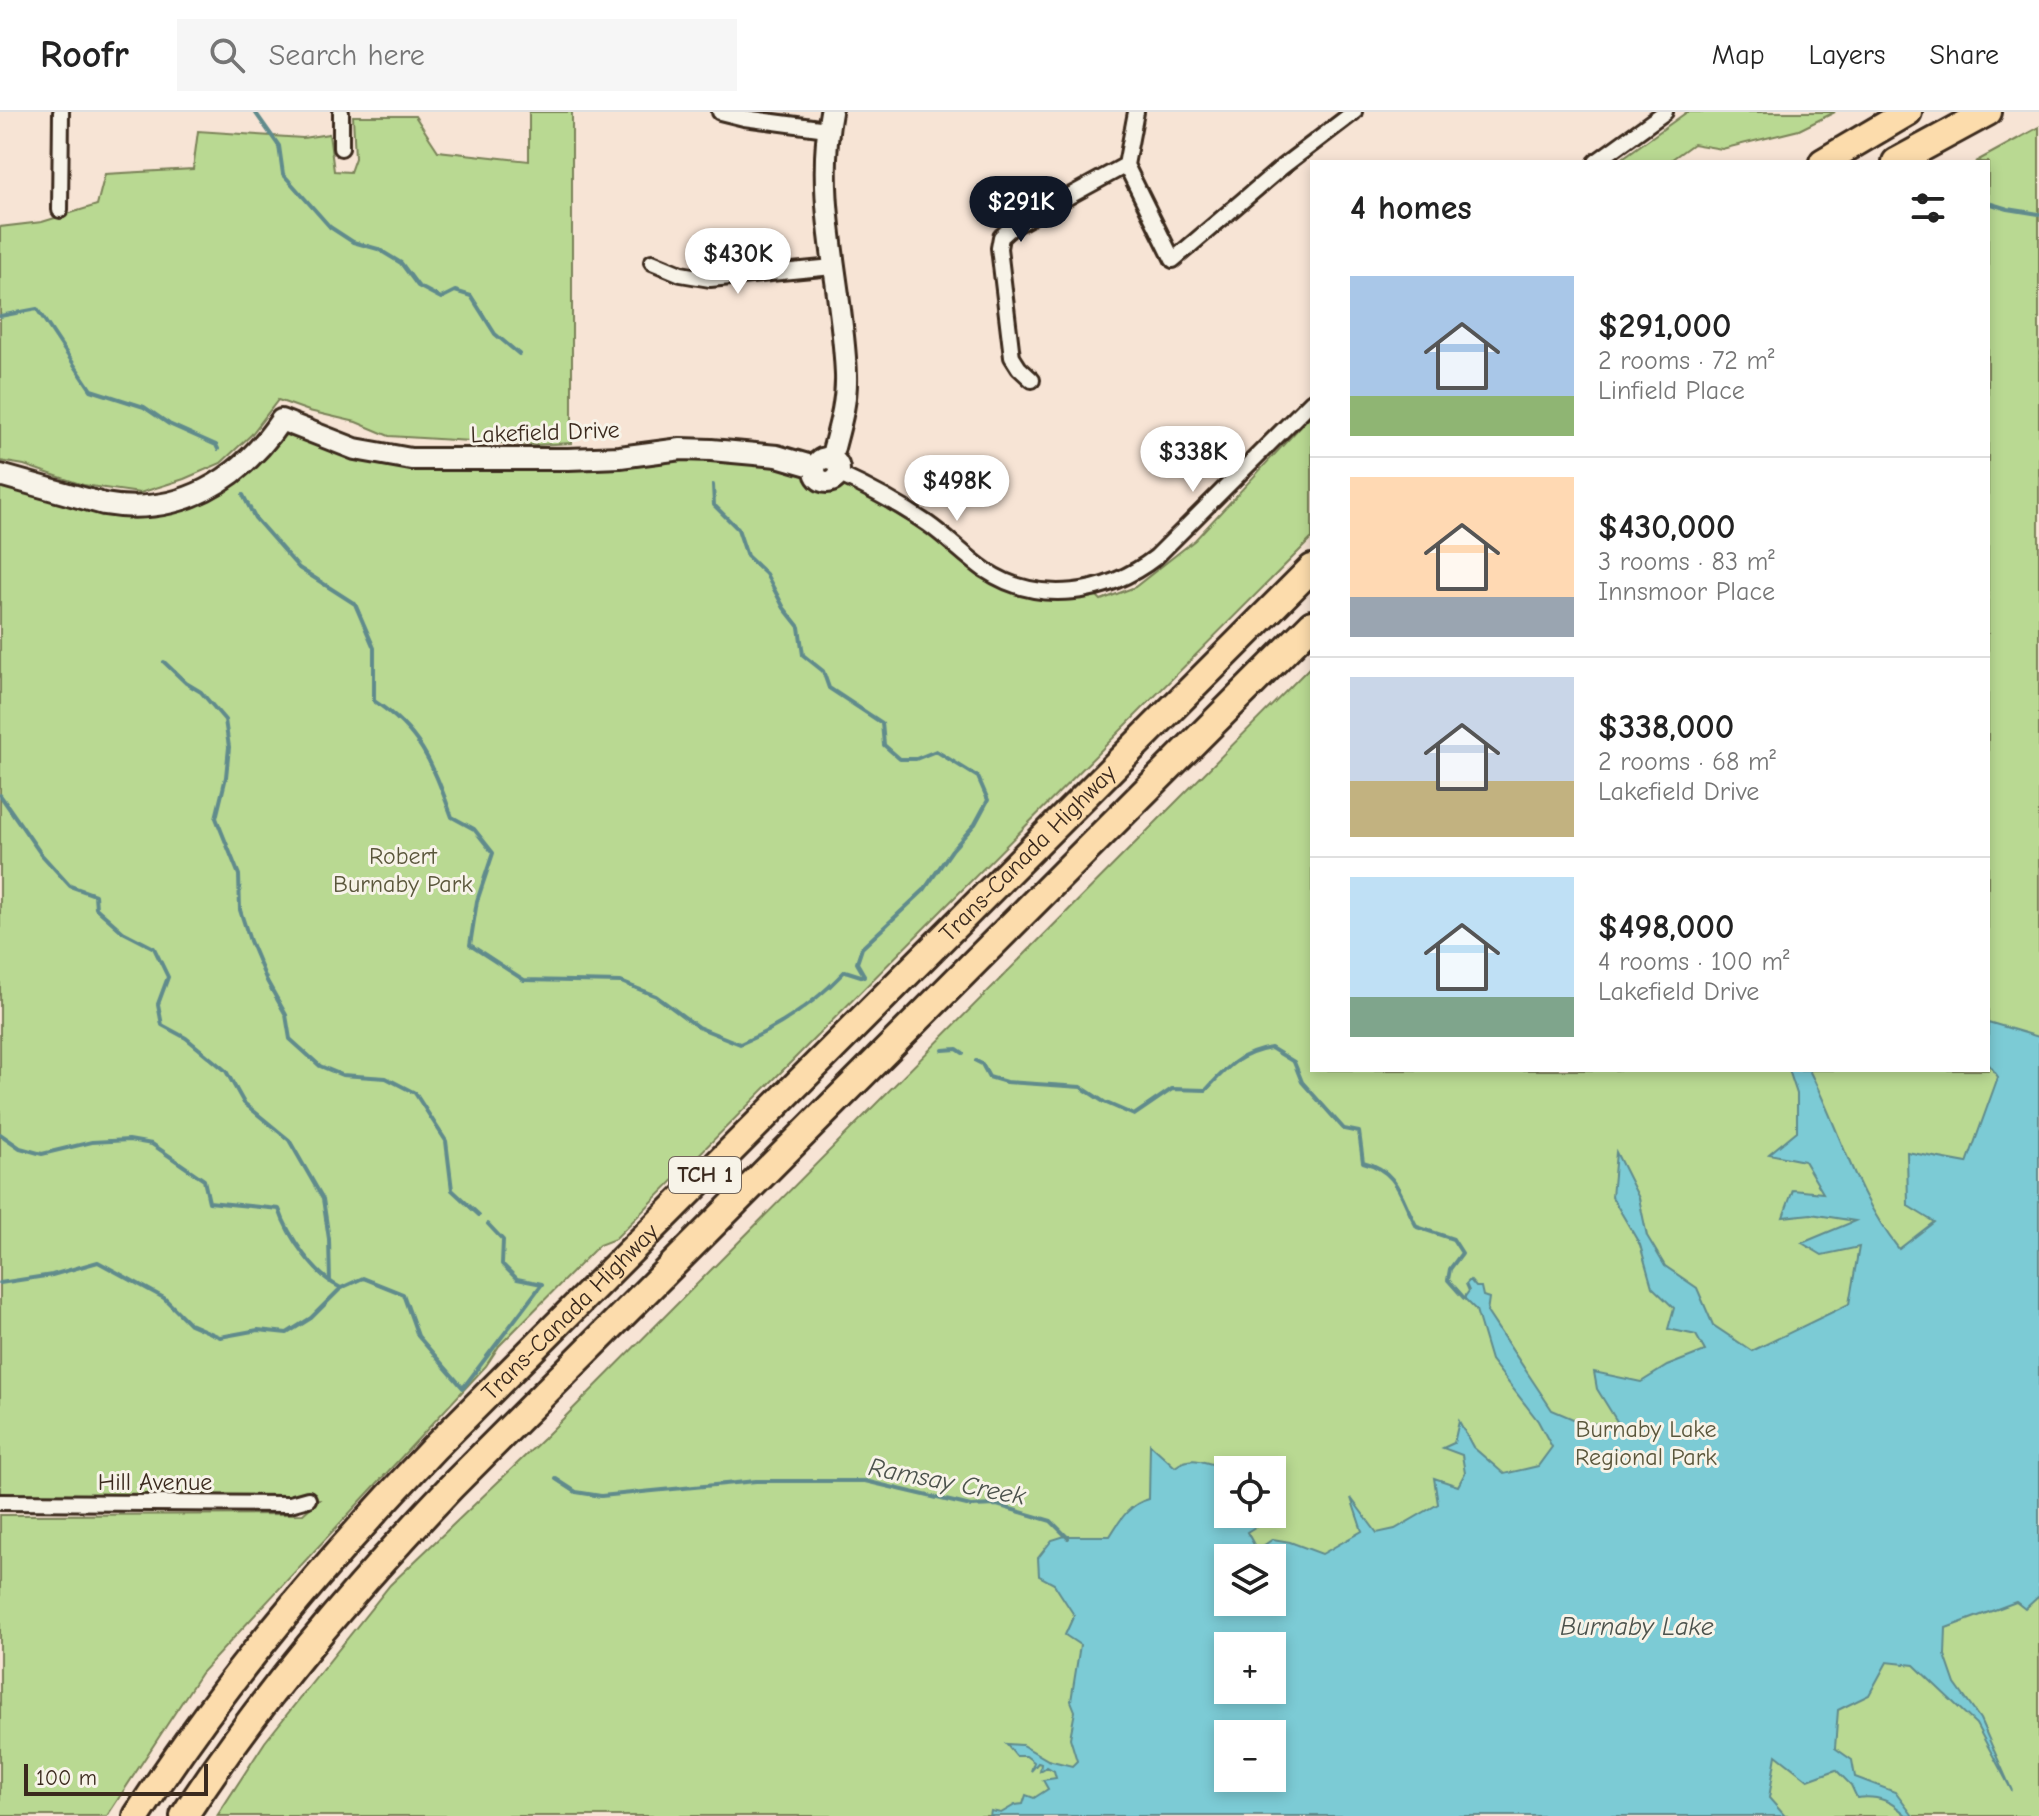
<!DOCTYPE html>
<meta charset="utf-8">
<style>
:root{--surface:#fff;--page:#f6f6f6;--text:#222;--muted:#767676;--line:#e0e0e0;--accent:#111827}
body{margin:0;font-family:"Comic Neue",sans-serif;background:var(--page);color:var(--text);height:100vh;display:flex;flex-direction:column;font-size:30px;white-space:nowrap}
*{box-sizing:border-box;margin:0}
p{font-size:26px;color:var(--muted)}
.icon{flex:none;width:44px;height:44px;fill:none;stroke:currentColor;stroke-width:2;stroke-linecap:round;stroke-linejoin:round}
.map{position:relative;flex:1;overflow:hidden}
.panel{position:absolute;left:1310px;top:48px;width:680px;height:912px;display:flex;flex-direction:column;background:var(--surface);border-radius:0px;box-shadow:0 4px 12px #0003}
.panel>*{flex:none}
.controls{position:absolute;left:1214px;top:1344px;display:grid;gap:16px}
.controls a{display:grid;place-items:center;width:72px;height:72px;border-radius:0px;background:var(--surface);box-shadow:0 4px 12px #0003;font-size:40px}
.scale{position:absolute;left:24px;bottom:20px;width:184px;box-sizing:border-box;padding-left:8px;border:4px solid #3b2a1e;border-top:0;font-size:22px;line-height:28px;white-space:nowrap;color:#3b2a1e;-webkit-text-stroke:6px #f7f3e8;paint-order:stroke}
.price{position:absolute;translate:-50% -68px;padding:0 18px;border-radius:28px;background:#fff;color:#222;font-size:26px;line-height:52px;filter:drop-shadow(0 2px 4px #0008)}
.price::after{content:'';position:absolute;left:50%;top:48px;width:24px;height:18px;margin-left:-12px;background:inherit;clip-path:polygon(0 0,100% 0,50% 100%)}
.price.selected{background:var(--accent);color:#fff}
ul{padding:0;list-style:none}
li{display:flex;align-items:center;gap:24px;height:200px;padding:0 40px}
li+li{border-top:2px solid var(--line)}
li span{display:grid;place-items:center;flex:none;width:224px;height:160px;border-radius:0px;color:#555}
li>.icon{margin-inline-start:auto}
span .icon{width:96px;height:96px;fill:#fffc;stroke-width:1}
li b{font-size:34px}
h2{display:flex;justify-content:space-between;align-items:center;height:96px;padding:0 40px;font-size:34px}
header{display:flex;align-items:center;gap:48px;box-sizing:border-box;height:112px;padding:0 40px;background:var(--surface);border-bottom:2px solid var(--line)}
header strong{font-size:38px}
nav{display:flex;gap:44px;margin-inline-start:auto;font-size:28px}
.search{width:560px;height:72px;background:var(--page);display:flex;align-items:center;gap:20px;box-sizing:border-box;padding:0 28px;border-radius:0px;color:var(--muted);font-size:30px}
.map>svg:first-child{display:block}
.green{fill:#b9d992;stroke:#7a8258;stroke-width:2;fill-rule:evenodd}
.water{fill:#7bcbd5;stroke:#618b8c;stroke-width:2;fill-rule:evenodd}
.lines{fill:none;stroke-linecap:round;stroke-linejoin:round}
.stream{stroke:#618b8c;stroke-width:4}
.street-casing{stroke:#3b2a1e;stroke-width:20}
.secondary-casing{stroke:#3b2a1e;stroke-width:26}
.highway-casing{stroke:#3b2a1e;stroke-width:32}
.street{stroke:#f7f3e8;stroke-width:14}
.secondary{stroke:#f7f3e8;stroke-width:20}
.highway{stroke:#fcdcac;stroke-width:26}
.labels{text-anchor:middle;dominant-baseline:central;stroke-width:6;stroke-linejoin:round;paint-order:stroke}
.shield{fill:#f7f3e8;stroke:#73665b;stroke-width:2}
.shield-label{font-size:22px;font-weight:bold;fill:#3b2a1e}
.street-label{font-size:24px;fill:#3b2a1e;stroke:#f7f3e8}
.park-label{font-size:24px;fill:#5a563b;stroke:#f7f3e8}
.water-label{font-size:26px;font-style:italic;fill:#4b524c;stroke:#f7f3e8}
</style>
<header>
<strong>Roofr</strong>
<div class="search"><svg class="icon" aria-label="search" viewBox="0 0 24 24"><circle cx="10" cy="10" r="6"/><path d="M15 15l6 6"/></svg>Search here</div>
<nav><a>Map</a><a>Layers</a><a>Share</a></nav>
</header>
<div class="map">
<svg width="2039" height="1704" viewBox="0 0 2039 1704">
<rect width="100%" height="100%" fill="#f7e4d5"/>
<filter id="ink" filterUnits="userSpaceOnUse"><feTurbulence type="fractalNoise" baseFrequency=".0125" numOctaves="2"/><feDisplacementMap in="SourceGraphic" scale="16" xChannelSelector="R" yChannelSelector="G"/><feConvolveMatrix kernelMatrix="1 2 1 2 8 2 1 2 1" color-interpolation-filters="sRGB"/></filter>
<g filter="url(#ink)">
<path class="green" d="M 529,0 L 572,0 L 572,331 L 536,333 L 389,324 L 356,310 L 309,299 L 278,288 L 251,323 L 221,351 L 184,367 L 140,381 L 83,373 L 24,353 L 0,349 L 0,115 L 42,110 L 97,93 L 105,62 L 193,57 L 198,19 L 303,26 L 329,22 L 334,59 L 350,60 L 355,46 L 353,4 L 415,4 L 438,39 L 529,49 Z
M 1687,0 L 1835,0 L 1799,18 L 1722,37 L 1693,32 L 1668,50 L 1617,50 Z
M 2039,15 L 2039,1704 L 217,1704 L 265,1630 L 390,1473 L 543,1327 L 1312,553 L 1312,958 L 1988,958 L 1988,50 L 1975,50 ZM 1228,1358 L 1272,1358 L 1272,1402 L 1228,1402 ZM 1228,1446 L 1272,1446 L 1272,1490 L 1228,1490 ZM 1228,1534 L 1272,1534 L 1272,1578 L 1228,1578 ZM 1228,1622 L 1272,1622 L 1272,1666 L 1228,1666 Z
M 1312,302 L 1312,426 L 615,1127 L 599,1133 L 499,1234 L 486,1254 L 201,1561 L 107,1704 L 0,1704 L 0,1403 L 303,1402 L 319,1388 L 0,1387 L 0,374 L 150,403 L 286,323 L 333,339 L 689,346 L 763,350 L 812,364 L 825,373 L 845,374 L 868,385 L 930,423 L 990,469 L 1010,478 L 1052,489 L 1097,484 L 1101,488 L 1135,475 L 1195,428 Z"/>
<path class="water" d="M 1988,910 L 2039,925 L 2039,1484 L 2025,1497 L 2016,1490 L 1946,1516 L 1945,1543 L 1955,1572 L 1980,1607 L 2012,1679 L 1976,1612 L 1914,1553 L 1887,1550 L 1869,1583 L 1838,1598 L 1835,1636 L 1852,1648 L 1855,1665 L 1895,1680 L 1913,1704 L 1907,1704 C 1891,1689 1879,1683 1857,1686 L 1851,1673 L 1836,1658 L 1808,1668 L 1776,1643 L 1769,1686 L 1785,1704 L 990,1704 L 991,1699 L 1001,1701 L 1015,1693 L 1023,1692 L 1026,1683 L 1034,1686 L 1048,1677 L 1043,1668 L 1056,1666 L 1054,1659 L 1047,1655 L 1040,1659 L 1041,1652 L 1038,1651 L 1031,1659 L 1034,1650 L 1026,1644 L 1016,1644 L 1006,1632 L 1022,1633 L 1048,1648 L 1072,1654 L 1077,1649 L 1070,1626 L 1075,1599 L 1071,1589 L 1080,1533 L 1065,1523 L 1074,1503 L 1054,1472 L 1039,1464 L 1038,1446 L 1052,1428 L 1065,1424 L 1110,1424 C 1120,1408 1129,1392 1149,1387 L 1150,1332 L 1175,1355 C 1192,1342 1204,1351 1223,1355 L 1226,1351 L 1238,1353 L 1233,1358 L 1228,1358 L 1228,1402 L 1271,1402 L 1271,1413 L 1260,1412 L 1247,1420 L 1257,1438 L 1273,1427 L 1290,1430 L 1322,1442 L 1362,1419 L 1351,1386 L 1377,1421 L 1395,1417 L 1438,1392 L 1434,1366 L 1458,1374 L 1465,1361 L 1462,1343 L 1443,1336 L 1454,1331 L 1459,1309 L 1473,1335 L 1504,1362 L 1538,1354 L 1552,1335 L 1538,1309 L 1491,1248 L 1476,1198 L 1464,1186 L 1469,1179 L 1466,1172 L 1470,1168 L 1476,1175 L 1481,1175 L 1483,1184 L 1489,1186 L 1487,1200 L 1552,1298 L 1585,1312 L 1618,1311 L 1597,1277 L 1594,1260 L 1641,1270 L 1667,1254 L 1705,1239 L 1696,1223 L 1668,1217 L 1674,1196 L 1652,1175 L 1640,1133 L 1612,1085 L 1616,1040 L 1639,1086 L 1647,1124 L 1665,1154 L 1697,1176 L 1713,1213 L 1752,1239 L 1849,1192 L 1859,1135 L 1822,1143 L 1802,1131 L 1855,1109 L 1811,1102 L 1783,1105 L 1793,1078 L 1823,1081 L 1804,1049 L 1769,1042 L 1797,1019 L 1797,982 L 1789,958 L 1809,958 C 1840,1018 1856,1084 1899,1137 L 1934,1110 L 1908,1094 L 1907,1040 L 1967,1051 L 1998,965 L 1988,951 ZM 1272,1446 L 1272,1490 L 1228,1490 L 1228,1446 ZM 1228,1534 L 1272,1534 L 1272,1578 L 1228,1578 ZM 1228,1622 L 1272,1622 L 1272,1666 L 1228,1666 Z"/>
<g class="lines">
<path class="stream" d="M 255,0 L 279,34 L 283,62 L 330,115 L 353,130 L 378,137 L 401,151 L 418,174 L 441,186 L 455,179 L 471,184 L 495,222 L 519,242
M 1988,91 L 2008,97 L 2039,102
M 0,204 L 37,197 L 91,278 L 144,295 L 169,312 L 216,333 L 218,337
M 713,373 L 714,393 L 738,417 L 747,444 L 766,462 L 784,496 L 799,515 L 803,543 L 823,559 L 829,576 L 882,611 L 884,633 L 900,647 L 916,647 L 936,639 L 978,665 L 988,688 L 975,712 L 952,738 L 924,778 L 862,836 L 857,851 L 864,863
M 243,383 L 255,406 L 299,456 L 355,492 L 374,536 L 374,589 C 422,620 433,654 452,705 L 474,717 L 493,741 L 477,789 L 470,833 L 524,868 L 621,870 L 656,884 L 698,915 L 740,932 C 780,915 815,891 845,859 L 864,865
M 164,550 L 186,571 L 201,580 L 225,608 L 229,635 L 226,665 L 216,706 L 239,763 L 240,798 L 250,829 L 267,869 L 286,903 L 290,927 L 320,954 L 342,963 L 386,966 L 415,981 L 446,1029 L 452,1078 L 479,1103
M 0,683 L 41,742 L 70,774 L 95,783 L 96,796 L 123,820 L 154,836 L 168,865 L 158,892 L 162,913 L 186,926 L 226,959 L 244,991 L 289,1028 L 323,1087 L 329,1127 L 330,1170
M 943,938 L 957,937 L 963,941
M 976,949 L 982,952 L 989,965 L 1006,970 L 1081,975 L 1104,990 L 1134,1003 L 1172,977 L 1206,978 C 1227,955 1240,941 1271,936 L 1294,950 L 1302,970 L 1344,1017 L 1359,1020 L 1363,1050 C 1400,1059 1401,1088 1417,1115 L 1453,1127 L 1462,1141 L 1450,1157 L 1448,1168 L 1464,1186
M 0,1022 L 20,1036 L 42,1042 L 92,1030 L 129,1028 L 152,1032 L 204,1068 L 209,1090 L 279,1097 C 288,1124 315,1164 341,1176 L 363,1166 L 403,1182 L 418,1224 L 463,1276 L 542,1172 L 517,1167 L 502,1152 L 503,1128 L 488,1112
M 0,1171 L 52,1163 L 98,1150 L 164,1186 L 190,1212 L 220,1225 L 258,1218 L 287,1221 L 311,1206 L 341,1176
M 556,1367 L 576,1380 L 601,1384 L 756,1369 L 865,1369 L 971,1394 L 997,1393 L 1051,1409 L 1068,1426"/>
<defs>
<path id="street" d="M 720,0 L 744,6 L 827,17
M 1136,0 L 1126,53 L 1173,148 L 1282,55 L 1354,0
M 341,36 L 341,0
M 1596,50 L 1665,0
M 60,98 L 61,0
M 652,150 L 681,162 L 710,167 L 833,155
M 1032,268 L 1019,256 L 1012,245 L 999,136 L 1001,125 L 1011,116 L 1126,53
M 838,362 C 869,376 899,392 928,412 C 948,426 965,444 985,458 C 1039,494 1107,483 1156,445 L 1312,289
M 0,1390 L 290,1392 L 308,1387"/>
<path id="secondary" d="M 831,0 C 814,89 843,175 846,263 C 847,293 838,319 831,347
M815 358a12 12 0 1 1 24 0a12 12 0 1 1-24 0Z
M 0,363 L 104,392 C 179,405 240,369 281,308 L 355,337 L 411,347 L 568,347 L 620,345 L 681,337 L 711,338 L 777,344 L 815,355"/>
<g id="highway">
<path d="M 1823,50 L 1908,0"/>
<path d="M 1896,50 L 1988,0"/>
<path id="s1" d="M 137,1704 C 223,1570 325,1451 434,1336 L 1312,456"/>
<path d="M 184,1704 C 261,1585 353,1478 451,1375 L 1312,512"/>
</g>
</defs>
<use href="#street" class="street-casing"/>
<use href="#secondary" class="secondary-casing"/>
<use href="#highway" class="highway-casing"/>
<use href="#street" class="street"/>
<use href="#secondary" class="secondary"/>
<use href="#highway" class="highway"/>
</g>
</g>
<g class="labels">
<rect class="shield" x="669" y="1045" width="72" height="36" rx="6"/>
<g class="shield-label">
<text x="705" y="1063">TCH 1</text>
</g>
<g class="street-label">
<text transform="translate(545 320) rotate(-2)">Lakefield Drive</text>
<text stroke="none"><textPath href="#s1" startOffset="1314">Trans-Canada Highway</textPath></text>
<text stroke="none"><textPath href="#s1" startOffset="666">Trans-Canada Highway</textPath></text>
<text x="155" y="1370">Hill Avenue</text>
</g>
<g class="park-label">
<text x="403" y="744">Robert<tspan x="403" dy="28">Burnaby Park</tspan></text>
<text x="1646" y="1317">Burnaby Lake<tspan x="1646" dy="28">Regional Park</tspan></text>
</g>
<g class="water-label">
<text transform="translate(947 1370) rotate(11)">Ramsay Creek</text>
<text x="1637" y="1515">Burnaby Lake</text>
</g>
</g>
</svg>
<div class="controls">
<a><svg class="icon" aria-label="locate" viewBox="0 0 24 24"><circle cx="12" cy="12" r="6"/><path d="M12 2v4M12 18v4M2 12h4M18 12h4"/></svg></a>
<a><svg class="icon" aria-label="layers" viewBox="0 0 24 24"><path d="M12 4l9 5-9 5-9-5zM3 14l9 5 9-5"/></svg></a>
<a>+</a>
<a>−</a>
</div>
<div class="scale">100 m</div>
<b class="price selected" style="left:1021px;top:132px">$291K</b>
<b class="price" style="left:738px;top:184px">$430K</b>
<b class="price" style="left:1193px;top:382px">$338K</b>
<b class="price" style="left:957px;top:411px">$498K</b>
<section class="panel">
<h2>4 homes<svg class="icon" aria-label="filters" viewBox="0 0 24 24"><path d="M4 7h16M4 17h16"/><circle cx="9" cy="7" r="2"/><circle cx="15" cy="17" r="2"/></svg></h2>
<ul>
<li><span style="background:linear-gradient(#a9c7e8 75%,#8fb573 0)"><svg class="icon" aria-label="home" viewBox="0 0 24 24"><path d="M3 11l9-7 9 7M6 9v11h12V9"/></svg></span><div><b>$291,000</b><p>2 rooms · 72 m²</p><p>Linfield Place</p></div></li>
<li><span style="background:linear-gradient(#ffd9b3 75%,#9aa5b1 0)"><svg class="icon" aria-label="home" viewBox="0 0 24 24"><path d="M3 11l9-7 9 7M6 9v11h12V9"/></svg></span><div><b>$430,000</b><p>3 rooms · 83 m²</p><p>Innsmoor Place</p></div></li>
<li><span style="background:linear-gradient(#c9d6e8 65%,#c2b280 0)"><svg class="icon" aria-label="home" viewBox="0 0 24 24"><path d="M3 11l9-7 9 7M6 9v11h12V9"/></svg></span><div><b>$338,000</b><p>2 rooms · 68 m²</p><p>Lakefield Drive</p></div></li>
<li><span style="background:linear-gradient(#bfe0f5 75%,#7fa58c 0)"><svg class="icon" aria-label="home" viewBox="0 0 24 24"><path d="M3 11l9-7 9 7M6 9v11h12V9"/></svg></span><div><b>$498,000</b><p>4 rooms · 100 m²</p><p>Lakefield Drive</p></div></li>
</ul>
</section>
</div>
